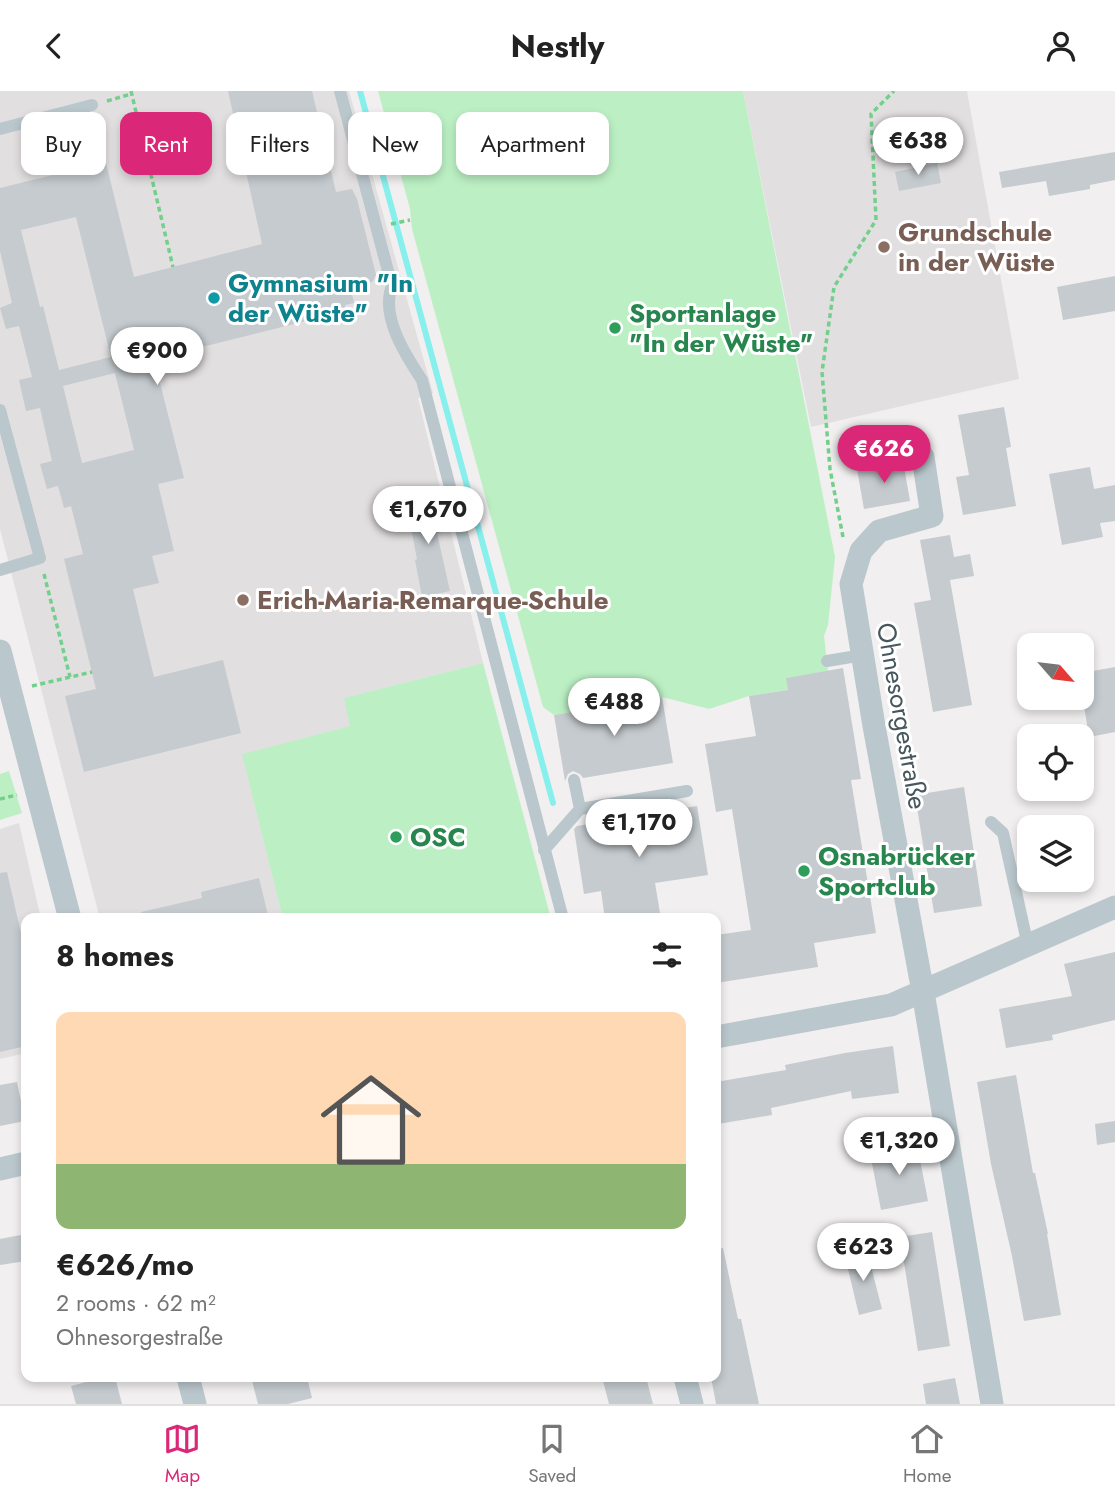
<!DOCTYPE html>
<meta charset="utf-8">
<style>
:root{--surface:#fff;--page:#f2f2f2;--text:#222;--muted:#767676;--line:#e0e0e0;--accent:#db2777}
body{margin:0;font-family:Jost,sans-serif;background:var(--page);color:var(--text);height:100vh;display:flex;flex-direction:column;font-size:26px;white-space:nowrap}
*{box-sizing:border-box;margin:0}
p{font-size:23px;color:var(--muted)}
.icon{flex:none;width:38px;height:38px;fill:none;stroke:currentColor;stroke-width:2;stroke-linecap:round;stroke-linejoin:round}
.map{position:relative;flex:1;overflow:hidden}
.sheet{position:absolute;left:21px;top:822px;width:700px;height:469px;display:flex;flex-direction:column;background:var(--surface);border-radius:14px;box-shadow:0 4px 10px #0003}
.sheet>*{flex:none}
.top-card{position:absolute;left:21px;top:21px;width:700px;height:63px;display:flex;gap:14px}
.needle{width:46px;rotate:118deg}
.fabs{position:absolute;left:1017px;top:542px;display:grid;gap:14px}
.fabs a{display:grid;place-items:center;width:77px;height:77px;border-radius:14px;background:var(--surface);box-shadow:0 4px 10px #0003;font-size:35px}
.price{position:absolute;translate:-50% -60px;padding:0 16px;border-radius:24px;background:#fff;color:#222;font-size:23px;line-height:46px;filter:drop-shadow(0 2px 4px #0008)}
.price::after{content:'';position:absolute;left:50%;top:42px;width:21px;height:16px;margin-left:-10px;background:inherit;clip-path:polygon(0 0,100% 0,50% 100%)}
.price.selected{background:var(--accent);color:#fff}
ul{padding:0;list-style:none}
li{display:grid;align-content:center;gap:14px;height:371px;padding:0 35px}
li+li{border-top:2px solid var(--line)}
li span{display:grid;place-items:center;height:217px;border-radius:14px;color:#555}
li>.icon{margin-inline-start:auto}
span .icon{width:126px;height:126px;fill:#fffc;stroke-width:1}
li b{font-size:30px}
h2{display:flex;justify-content:space-between;align-items:center;height:84px;padding:0 35px;font-size:30px}
.pill{padding:0 24px;border-radius:14px;background:var(--surface);box-shadow:0 4px 10px #0003;font-size:24px;line-height:63px}
.pill.selected{background:var(--accent);color:#fff}
header{display:flex;justify-content:space-between;align-items:center;height:91px;padding:0 35px;background:var(--surface);font-size:32px;font-weight:700}
.dock{display:flex;justify-content:space-around;align-items:center;height:98px;border-top:2px solid var(--line);background:var(--surface);font-size:19px;color:var(--muted)}
.dock a{display:grid;justify-items:center;gap:4px}
.dock .selected{color:var(--accent)}
.map>svg:first-child{display:block}
.education{fill:#e2dfe1}
.green{fill:#bcf0c4}
.lines{fill:none;stroke-linecap:round;stroke-linejoin:round}
.stream{stroke:#87efec;stroke-width:6}
.building{fill:#c5cbcf;fill-rule:evenodd}
.path{stroke:#73cf8c;stroke-width:3.5;stroke-dasharray:5 3.5;stroke-linecap:butt}
.lane{stroke:#bac7cc;stroke-width:12}
.street{stroke:#bac7cc;stroke-width:23}
.education-dot{fill:#8d6e63;stroke:#fff;stroke-width:2.5}
.culture-dot{fill:#0f9aa8;stroke:#fff;stroke-width:2.5}
.leisure-dot{fill:#2e9e5b;stroke:#fff;stroke-width:2.5}
.labels{text-anchor:middle;dominant-baseline:central;stroke-width:6;stroke-linejoin:round;paint-order:stroke}
.education-label{font-size:26px;font-weight:bold;fill:#785e54;stroke:#fff;text-anchor:start}
.culture-label{font-size:26px;font-weight:bold;fill:#0d838f;stroke:#fff;text-anchor:start}
.leisure-label{font-size:26px;font-weight:bold;fill:#27864d;stroke:#fff;text-anchor:start}
.street-label{font-size:26px;fill:#46575d;stroke:#fff}
</style>
<header><svg class="icon" aria-label="back" viewBox="0 0 24 24"><path d="M15 5l-7 7 7 7"/></svg>Nestly<svg class="icon" aria-label="person" viewBox="0 0 24 24"><circle cx="12" cy="8" r="4"/><path d="M4 21q1-7 8-7t8 7"/></svg></header>
<div class="map">
<svg width="1115" height="1313" viewBox="0 0 1115 1313">
<rect width="100%" height="100%" fill="#f1efef"/>
<path class="education" d="M 0,0 L 349,0 L 433,302 L 418,307 L 483,572 L 345,607 L 351,635 L 243,663 L 283,828 L 100,828 L 0,438 Z
M 743,0 L 967,0 L 1019,288 L 811,336 Z
M 19,732 L 41,828 L 26,828 L 26,962 L 0,968 L 0,738 Z"/>
<path class="green" d="M 378,0 L 743,0 L 835,466 L 828,534 L 824,545 L 828,580 L 787,587 L 788,599 L 749,605 L 709,618 L 662,606 L 554,624 L 543,616 L 412,138 L 410,118 Z
M 483,572 L 551,828 L 283,828 L 242,663 L 350,635 L 344,607 Z
M 9,680 L 22,722 L 0,729 L 0,683 Z"/>
<g class="lines">
<path class="stream" d="M 360,0 L 553,712"/>
</g>
<path class="building" d="M 228,0 L 312,0 L 336,101 L 352,98 L 357,108 L 376,184 L 373,190 L 367,194 L 349,191 L 354,212 L 345,214 L 346,220 L 154,268 L 184,387 L 158,393 L 174,460 L 152,465 L 159,492 L 133,498 L 154,586 L 223,569 L 241,642 L 84,681 L 65,605 L 96,598 L 64,468 L 83,463 L 71,415 L 64,417 L 58,395 L 47,398 L 40,373 L 52,370 L 40,317 L 26,320 L 19,289 L 32,286 L 19,235 L 6,238 L 0,217 L 12,212 L 0,160 L 0,97 L 65,81 L 64,78 L 105,68 L 134,186 L 262,153 ZM 76,126 L 111,266 L 59,279 L 43,215 L 40,216 L 21,139 ZM 115,282 L 134,359 L 82,372 L 63,295 Z
M 1115,61 L 1115,89 L 1090,94 L 1090,98 L 1049,105 L 1046,90 L 1002,97 L 999,81 Z
M 937,72 L 941,92 L 899,100 L 895,81 Z
M 1115,185 L 1115,220 L 1063,229 L 1057,196 Z
M 1004,316 L 1011,356 L 1006,357 L 1016,415 L 963,424 L 956,386 L 969,384 L 958,324 Z
M 903,370 L 910,410 L 864,418 L 857,378 Z
M 1090,376 L 1094,398 L 1115,394 L 1115,430 L 1100,432 L 1103,446 L 1062,454 L 1049,383 Z
M 435,405 L 442,441 L 437,442 L 450,500 L 422,506 L 415,469 L 417,468 L 406,411 Z
M 950,444 L 954,466 L 970,463 L 974,485 L 950,489 L 972,614 L 933,621 L 914,512 L 931,509 L 920,449 Z
M 1115,576 L 1115,641 L 1089,646 L 1082,602 L 1082,582 Z
M 843,577 L 861,688 L 851,689 L 876,842 L 814,852 L 818,876 L 716,892 L 716,844 L 751,839 L 732,718 L 716,721 L 705,653 L 756,645 L 749,605 L 788,599 L 786,587 Z
M 662,606 L 673,672 L 583,687 L 580,683 L 573,680 L 568,683 L 565,690 L 554,624 Z
M 964,696 L 982,815 L 934,822 L 915,704 Z
M 697,715 L 708,784 L 655,792 L 661,828 L 605,828 L 601,800 L 584,803 L 574,738 L 577,735 Z
M 7,781 L 26,864 L 26,955 L 0,961 L 0,782 Z
M 259,787 L 269,828 L 142,828 L 141,821 L 202,807 L 201,801 Z
M 1115,861 L 1115,929 L 1052,944 L 1053,949 L 1006,957 L 999,918 L 1072,905 L 1064,873 Z
M 893,955 L 899,1002 L 852,1008 L 851,1000 L 771,1017 L 772,1024 L 718,1033 L 716,991 L 786,979 L 785,974 L 845,962 Z
M 1016,984 L 1033,1082 L 1035,1082 L 1048,1143 L 1047,1143 L 1061,1224 L 1024,1230 L 1012,1165 L 991,1073 L 977,991 Z
M 17,991 L 25,1030 L 0,1035 L 0,994 Z
M 1115,1030 L 1115,1051 L 1097,1054 L 1095,1033 Z
M 917,1053 L 928,1110 L 881,1119 L 870,1062 Z
M 932,1141 L 950,1255 L 918,1260 L 900,1146 Z
M 26,1143 L 26,1170 L 0,1174 L 0,1148 Z
M 723,1157 L 738,1228 L 741,1228 L 759,1313 L 716,1313 L 711,1286 L 716,1286 L 716,1158 Z
M 867,1160 L 882,1218 L 859,1224 L 845,1166 Z
M 106,1286 L 115,1286 L 122,1313 L 76,1313 L 71,1295 Z
M 251,1286 L 307,1286 L 312,1307 L 288,1313 L 258,1313 Z
M 602,1286 L 646,1286 L 653,1313 L 609,1313 Z
M 955,1287 L 960,1313 L 926,1313 L 923,1293 Z"/>
<g class="lines">
<path class="path" d="M 131,0 L 173,176
M 107,10 L 131,3
M 391,133 L 410,129
M 843,446 L 830,378 L 822,281 L 834,196 L 876,129 L 871,23 L 894,0
M 44,483 L 70,586
M 32,595 L 92,581
M 0,708 L 17,704"/>
<path class="lane" d="M 340,0 L 392,195 C 380,225 406,265 422,289 L 563,828
M 0,38 L 92,14
M 0,319 L 40,467 L 0,479
M 827,570 L 863,564
M 574,689 L 580,718
M 991,731 L 1003,742 L 1028,855
M 544,759 L 580,718 L 687,700"/>
<path class="street" d="M 923,366 L 932,425 L 879,440 L 861,460 L 851,493 L 874,635 L 923,901 L 992,1313
M 0,560 L 70,828
M 716,946 L 891,914 L 1115,816
M 0,1078 L 26,1072
M 188,1286 L 195,1313
M 685,1286 L 692,1313"/>
</g>
<g class="education-dot">
<circle cx="884" cy="156" r="7"/>
<circle cx="243" cy="509" r="7"/>
</g>
<circle class="culture-dot" cx="214" cy="207" r="7"/>
<g class="leisure-dot">
<circle cx="615" cy="237" r="7"/>
<circle cx="396" cy="746" r="7"/>
<circle cx="804" cy="780" r="7"/>
</g>
<g class="labels">
<g class="education-label">
<text x="898" y="141">Grundschule<tspan x="898" dy="30">in der Wüste</tspan></text>
<text x="257" y="509">Erich-Maria-Remarque-Schule</text>
</g>
<g class="culture-label">
<text x="228" y="192">Gymnasium "In<tspan x="228" dy="30">der Wüste"</tspan></text>
</g>
<g class="leisure-label">
<text x="629" y="222">Sportanlage<tspan x="629" dy="30">"In der Wüste"</tspan></text>
<text x="410" y="746">OSC</text>
<text x="818" y="765">Osnabrücker<tspan x="818" dy="30">Sportclub</tspan></text>
</g>
<g class="street-label">
<text transform="translate(902 625) rotate(80)">Ohnesorgestraße</text>
</g>
</g>
</svg>
<div class="fabs">
<a><svg class="needle" viewBox="-14 -14 28 28"><path d="M0-13l5 13h-10z" fill="#e53935"/><path d="M0 13l5-13h-10z" fill="#767676"/></svg></a>
<a><svg class="icon" aria-label="locate" viewBox="0 0 24 24"><circle cx="12" cy="12" r="6"/><path d="M12 2v4M12 18v4M2 12h4M18 12h4"/></svg></a>
<a><svg class="icon" aria-label="layers" viewBox="0 0 24 24"><path d="M12 4l9 5-9 5-9-5zM3 14l9 5 9-5"/></svg></a>
</div>
<b class="price" style="left:918px;top:86px">€638</b>
<b class="price" style="left:157px;top:296px">€900</b>
<b class="price selected" style="left:884px;top:394px">€626</b>
<b class="price" style="left:428px;top:455px">€1,670</b>
<b class="price" style="left:614px;top:647px">€488</b>
<b class="price" style="left:639px;top:768px">€1,170</b>
<b class="price" style="left:899px;top:1086px">€1,320</b>
<b class="price" style="left:863px;top:1192px">€623</b>
<div class="top-card">
<a class="pill">Buy</a>
<a class="pill selected">Rent</a>
<a class="pill">Filters</a>
<a class="pill">New</a>
<a class="pill">Apartment</a>
</div>
<section class="sheet">
<h2>8 homes<svg class="icon" aria-label="filters" viewBox="0 0 24 24"><path d="M4 7h16M4 17h16"/><circle cx="9" cy="7" r="2"/><circle cx="15" cy="17" r="2"/></svg></h2>
<ul>
<li><span style="background:linear-gradient(#ffd9b3 70%,#8fb573 0)"><svg class="icon" aria-label="home" viewBox="0 0 24 24"><path d="M3 11l9-7 9 7M6 9v11h12V9"/></svg></span><div><b>€626/mo</b><p>2 rooms · 62 m²</p><p>Ohnesorgestraße</p></div></li>
</ul>
</section>
</div>
<nav class="dock">
<a class="selected"><svg class="icon" aria-label="map" viewBox="0 0 24 24"><path d="M3 6l6-2 6 2 6-2v14l-6 2-6-2-6 2zM9 4v14M15 6v14"/></svg>Map</a>
<a><svg class="icon" aria-label="saved" viewBox="0 0 24 24"><path d="M7 4h10v16l-5-4-5 4z"/></svg>Saved</a>
<a><svg class="icon" aria-label="home" viewBox="0 0 24 24"><path d="M3 11l9-7 9 7M6 9v11h12V9"/></svg>Home</a>
</nav>
